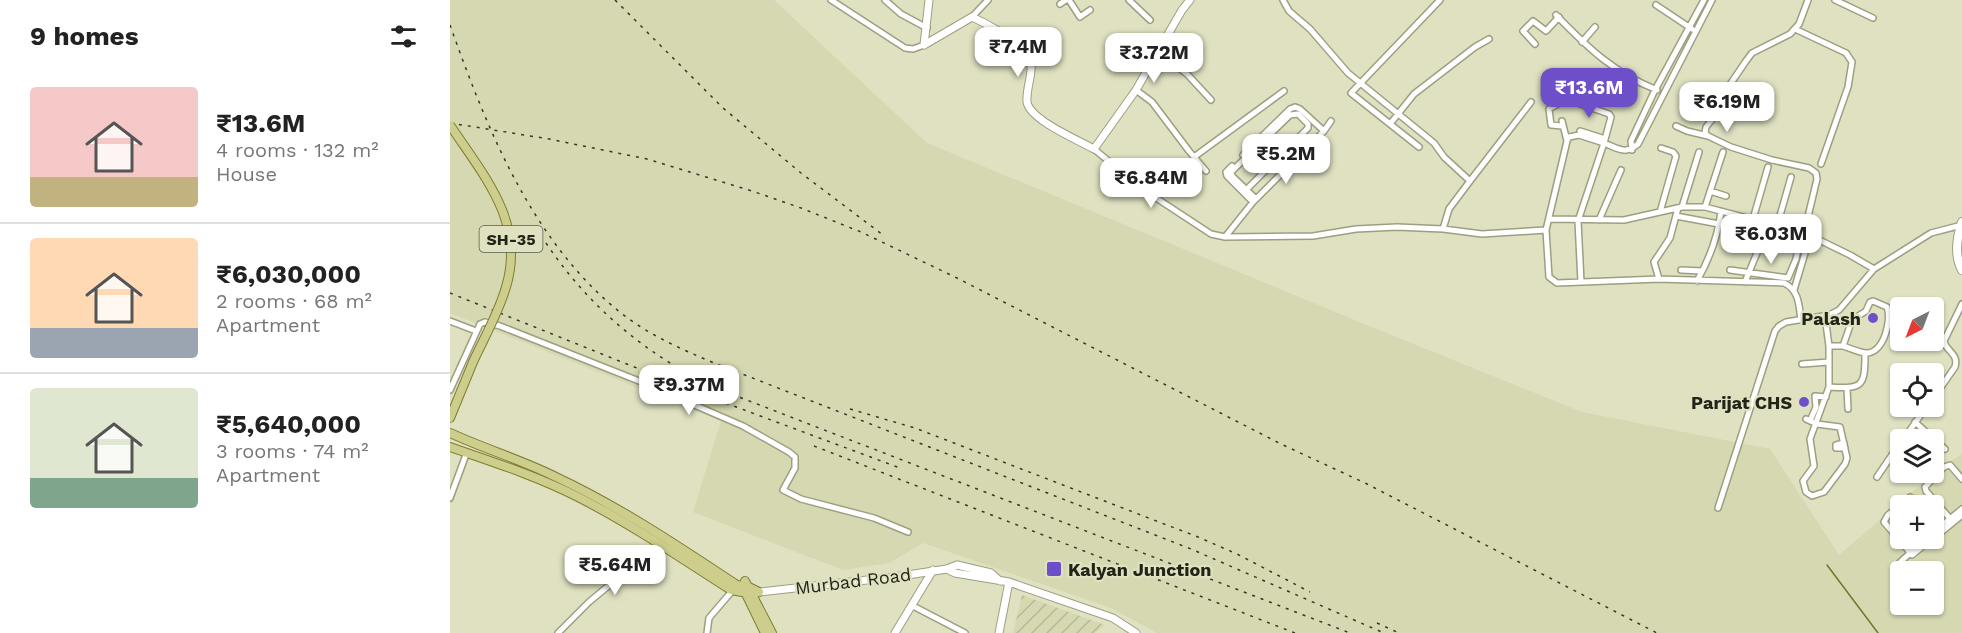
<!DOCTYPE html>
<meta charset="utf-8">
<style>
:root{--surface:#fff;--page:#f2f2f2;--text:#222;--muted:#767676;--line:#e0e0e0;--accent:#6d50c9}
body{margin:0;font-family:"Work Sans",sans-serif;background:var(--page);color:var(--text);height:100vh;display:flex;flex-direction:column;font-size:22px;white-space:nowrap}
*{box-sizing:border-box;margin:0}
p{font-size:20px;color:var(--muted)}
.icon{flex:none;width:33px;height:33px;fill:none;stroke:currentColor;stroke-width:2;stroke-linecap:round;stroke-linejoin:round}
.map{position:relative;flex:1;overflow:hidden}
.details{display:flex;flex-direction:column;background:var(--surface);width:450px}
.details>*{flex:none}
.needle{width:39px;rotate:222deg}
.buttons{position:absolute;left:1440px;top:297px;display:grid;gap:12px}
.buttons a{display:grid;place-items:center;width:54px;height:54px;border-radius:6px;background:var(--surface);box-shadow:0 2px 4px #0004;font-size:30px}
.price{position:absolute;translate:-50% -51px;padding:0 14px;border-radius:12px;background:#fff;color:#222;font-size:20px;line-height:39px;filter:drop-shadow(0 2px 3px #0008)}
.price::after{content:'';position:absolute;left:50%;top:36px;width:18px;height:14px;margin-left:-9px;background:inherit;clip-path:polygon(0 0,100% 0,50% 100%)}
.price.selected{background:var(--accent);color:#fff}
ul{padding:0;list-style:none}
li{display:flex;align-items:center;gap:18px;height:150px;padding:0 30px}
li+li{border-top:2px solid var(--line)}
li span{display:grid;place-items:center;flex:none;width:168px;height:120px;border-radius:6px;color:#555}
li>.icon{margin-inline-start:auto}
span .icon{width:72px;height:72px;fill:#fffc;stroke-width:1}
li b{font-size:26px}
h2{display:flex;justify-content:space-between;align-items:center;height:72px;padding:0 30px;font-size:26px}
main{display:flex;flex:1;min-height:0}
.map>svg:first-child{display:block}
.built{fill:#d6d8b1;fill-rule:evenodd}
.industrial{fill:url(#industrial-furrows)}
.lines{fill:none;stroke-linecap:round;stroke-linejoin:round}
.stream{stroke:#74752e;stroke-width:1.5}
.minor-casing{stroke:#9d9f81;stroke-width:8}
.tertiary-casing{stroke:#9d9f81;stroke-width:9}
.secondary-casing{stroke:#9d9f81;stroke-width:10}
.primary-casing{stroke:#7c7d32;stroke-width:10}
.minor{stroke:#fff;stroke-width:5}
.tertiary{stroke:#fff;stroke-width:7}
.secondary{stroke:#fff;stroke-width:8}
.primary{stroke:#cdce8c;stroke-width:8}
.rail{stroke:#36382a;stroke-width:1.5;stroke-dasharray:3 6;stroke-linecap:butt}
.primary-bridge-casing{stroke:#7c7d32;stroke-width:10;stroke-linecap:butt}
.primary-bridge{stroke:#cdce8c;stroke-width:8}
.poi-dot{fill:#6d50c9;stroke:#dfe1c1;stroke-width:2}
.labels{text-anchor:middle;dominant-baseline:central;stroke-width:4.5;stroke-linejoin:round;paint-order:stroke}
.shield{fill:#dfe1c1;stroke:#5b5d4b;stroke-width:1.5}
.shield-label{font-size:16px;font-weight:bold;fill:#232418}
.poi-label{font-size:18px;font-weight:bold;fill:#232418;stroke:#dfe1c1;text-anchor:end}
.street-label{font-size:18px;fill:#232418;stroke:#dfe1c1}
</style>
<main>
<section class="details">
<h2>9 homes<svg class="icon" aria-label="filters" viewBox="0 0 24 24"><path d="M4 7h16M4 17h16"/><circle cx="9" cy="7" r="2"/><circle cx="15" cy="17" r="2"/></svg></h2>
<ul>
<li><span style="background:linear-gradient(#f6c9c9 75%,#c2b280 0)"><svg class="icon" aria-label="home" viewBox="0 0 24 24"><path d="M3 11l9-7 9 7M6 9v11h12V9"/></svg></span><div><b>₹13.6M</b><p>4 rooms · 132 m²</p><p>House</p></div></li>
<li><span style="background:linear-gradient(#ffd9b3 75%,#9aa5b1 0)"><svg class="icon" aria-label="home" viewBox="0 0 24 24"><path d="M3 11l9-7 9 7M6 9v11h12V9"/></svg></span><div><b>₹6,030,000</b><p>2 rooms · 68 m²</p><p>Apartment</p></div></li>
<li><span style="background:linear-gradient(#dfe7d0 75%,#7fa58c 0)"><svg class="icon" aria-label="home" viewBox="0 0 24 24"><path d="M3 11l9-7 9 7M6 9v11h12V9"/></svg></span><div><b>₹5,640,000</b><p>3 rooms · 74 m²</p><p>Apartment</p></div></li>
</ul>
</section>
<div class="map">
<svg width="1512" height="633" viewBox="0 0 1512 633">
<defs>
<pattern id="industrial-furrows" width="10" height="10" patternUnits="userSpaceOnUse" patternTransform="scale(1.5)"><rect width="10" height="10" fill="#d6d8b1"/><path d="M-1 1l2-2M0 10L10 0M9 11l2-2" fill="none" stroke="#b7b998"/></pattern>
</defs>
<rect width="100%" height="100%" fill="#dfe1c1"/>
<path class="built" d="M 0,0 L 324,0 L 477,143 L 929,330 L 1132,412 L 1320,449 L 1389,555 L 1490,468 L 1512,454 L 1512,633 L 707,633 L 661,608 L 473,543 L 439,563 L 393,570 L 243,512 L 271,421 L 0,313 ZM 1450,506 L 1484,506 L 1484,538 L 1450,538 ZM 1450,572 L 1484,572 L 1484,604 L 1450,604 Z"/>
<path class="industrial" d="M 572,595 L 655,625 L 645,633 L 563,633 Z"/>
<g class="lines">
<path class="stream" d="M 1377,565 L 1428,633"/>
<defs>
<path id="minor" d="M 381,0 L 455,48 L 463,49 L 474,45
M 435,0 L 451,14 L 477,28
M 619,0 L 630,17 L 640,10
M 679,0 L 700,20
M 833,0 L 839,11 L 860,29 L 898,73 L 984,143 L 994,157 L 1020,181 L 999,209 L 993,229
M 1385,0 L 1423,18
M 610,4 L 616,0
M 1206,5 L 1242,29
M 1106,15 C 1138,48 1164,73 1207,90
M 522,17 L 538,0
M 1345,29 L 1396,53 L 1402,62 L 1398,87 L 1371,164
M 1132,42 L 1145,27
M 1085,44 L 1073,31 L 1083,21 L 1096,31 L 1109,17
M 708,52 L 737,74 L 761,100
M 686,90 L 702,102 L 739,151 L 756,171
M 1112,121 L 1117,141
M 940,124 L 964,94 L 1025,47 L 1039,39
M 1112,126 L 1101,125 L 1099,109 L 1116,99 L 1159,114 L 1161,117 L 1154,143 L 1129,135 L 1119,137 L 1117,141 L 1096,230 L 1099,277 L 1107,283 L 1209,279 L 1334,283 C 1349,290 1349,305 1351,320
M 1226,126 L 1237,131 L 1258,136
M 1130,131 L 1155,139
M 969,147 L 901,93 L 990,0
M 644,149 L 691,188 L 761,234 L 775,237 L 863,236 L 906,229 L 947,227 L 993,229 L 1032,234 L 1096,230
M 1182,150 L 1181,141 L 1205,90 L 1254,0
M 793,155 L 840,109 L 845,107 L 850,109 L 874,131
M 744,157 L 834,91
M 782,166 L 776,172 L 777,176 L 803,202
M 1020,181 L 1081,102
M 799,187 L 858,128 L 858,124 L 848,114 L 840,115 L 781,172 L 782,176 L 806,199
M 1260,191 L 1276,196
M 1232,207 L 1249,152
M 1255,207 L 1273,152
M 1210,212 L 1226,156 L 1223,152 L 1211,148
M 1226,216 L 1269,224
M 1099,219 L 1174,220 L 1232,207 L 1255,207 L 1355,233 L 1400,255 L 1424,269
M 1303,219 L 1318,167
M 1149,220 L 1171,170
M 1327,226 L 1341,177
M 775,237 L 803,202 L 874,131 L 881,121
M 1231,270 L 1252,271
M 1280,270 L 1338,278 L 1346,259 L 1350,239
M 1209,279 L 1204,262 L 1220,238 L 1228,208
M 1247,281 C 1260,258 1268,237 1271,211
M 1131,282 L 1128,221 L 1154,143 C 1169,149 1175,155 1188,144 L 1262,0
M 1295,282 L 1309,248 L 1312,222
M 1344,290 L 1355,253 L 1356,225 L 1367,179 L 1366,173 L 1359,168 L 1322,160 L 1281,147 L 1258,136 L 1255,133 L 1256,127 L 1265,116 L 1279,86 L 1296,61 L 1302,53 L 1340,34 L 1349,24 L 1358,0
M 0,321 L 26,331
M 1379,346 L 1393,346 C 1400,348 1410,353 1417,353 C 1434,352 1442,320 1437,307 L 1423,301 L 1420,302 L 1416,311 L 1402,320 L 1393,346
M 1352,364 L 1379,362
M 1379,387 C 1413,389 1415,387 1415,353
M 1397,388 L 1398,409
M 0,390 L 30,324 L 35,322 L 50,326 L 189,381 L 293,426 L 339,452 L 345,457 L 345,468 L 333,490 L 351,499 L 424,518 L 458,532
M 1484,397 L 1505,367 C 1509,353 1496,352 1494,341 L 1512,304
M 1356,419 L 1367,424 L 1390,427 L 1397,458 L 1395,464 L 1374,492 L 1362,496 L 1356,492 L 1353,481 L 1364,466 L 1360,439 L 1379,387 L 1379,346 L 1375,316
M 1360,421 L 1366,407 L 1365,396 L 1376,397
M 1465,422 L 1495,449
M 1453,440 L 1477,406
M 1394,443 L 1386,445 L 1386,448 L 1395,448
M 1427,477 L 1450,443
M 0,498 L 17,452
M 1268,508 L 1325,331 L 1329,326 L 1336,322 L 1379,315 L 1389,310 L 1424,269 L 1481,233 L 1512,225
M 1503,522 L 1476,491 L 1475,487 L 1494,467 L 1500,465 L 1512,479
M 1484,532 L 1512,509
M 1475,538 L 1459,551 L 1459,554 L 1462,555 L 1483,538
M 1484,538 L 1512,515
M 1459,551 L 1434,522 L 1438,515 L 1460,497 L 1470,506
M 1445,567 L 1459,554
M 463,606 L 515,633
M 108,633 L 139,602 L 209,544
M 257,633 L 259,618 L 283,590"/>
<path id="tertiary" d="M 474,45 L 522,17 C 544,27 567,40 581,60 C 583,74 576,88 577,102 C 580,120 628,140 644,149 L 686,90 L 732,10 L 740,0
M 474,45 L 479,0
M 497,569 L 505,573 L 559,582 L 663,618 L 686,633
M 309,592 L 444,577 L 497,569 L 507,565 L 541,573 L 550,581
M 445,633 L 483,570
M 549,633 L 559,582"/>
<path id="secondary" d="M 1512,222 C 1507,237 1504,255 1512,270"/>
<path id="primary" d="M 0,418 L 23,362
M 0,433 C 35,449 72,460 106,477 C 170,507 228,546 287,585 L 299,587 L 309,592
M 0,447 C 43,462 87,476 128,497 C 181,524 231,558 281,590 L 303,594 L 309,592
M 295,581 L 322,633
M 297,596 L 315,633"/>
</defs>
<use href="#minor" class="minor-casing"/>
<use href="#tertiary" class="tertiary-casing"/>
<use href="#secondary" class="secondary-casing"/>
<use href="#primary" class="primary-casing"/>
<use href="#minor" class="minor"/>
<use href="#tertiary" class="tertiary"/>
<use href="#secondary" class="secondary"/>
<use href="#primary" class="primary"/>
<path class="rail" d="M 165,0 L 273,108 L 351,173 L 433,235
M 0,25 C 37,129 82,242 171,313 C 199,335 231,349 264,363 L 741,549 L 934,633
M 0,123 L 99,139 L 197,159 L 302,191 L 351,208 L 411,232 L 505,277 L 831,444 L 915,483 L 1207,633
M 96,243 C 140,309 203,361 276,392 L 900,633
M 0,293 L 254,395 L 450,468
M 400,409 L 465,428 L 748,537 L 787,554 L 860,592
M 364,446 L 845,633
M 927,623 L 949,633"/>
<defs>
<path id="primary-bridge" d="M 0,125 C 33,175 76,222 56,287 C 49,312 34,338 23,362"/>
</defs>
<use href="#primary-bridge" class="primary-bridge-casing"/>
<use href="#primary-bridge" class="primary-bridge"/>
</g>
<g class="poi-dot">
<circle cx="1423" cy="318" r="6"/>
<circle cx="1354" cy="402" r="6"/>
<rect x="596" y="561" width="16" height="16" rx="3"/>
</g>
<g class="labels">
<rect class="shield" x="29.5" y="226" width="63" height="26" rx="4.5"/>
<g class="shield-label">
<text x="61" y="239">SH-35</text>
</g>
<g class="poi-label">
<text x="1411" y="318">Palash</text>
<text x="1342" y="402">Parijat CHS</text>
<text x="618" y="569" text-anchor="start">Kalyan Junction</text>
</g>
<g class="street-label">
<text transform="translate(403 581) rotate(-7)">Murbad Road</text>
</g>
</g>
</svg>
<div class="buttons">
<a><svg class="needle" viewBox="-14 -14 28 28"><path d="M0-13l5 13h-10z" fill="#e53935"/><path d="M0 13l5-13h-10z" fill="#767676"/></svg></a>
<a><svg class="icon" aria-label="locate" viewBox="0 0 24 24"><circle cx="12" cy="12" r="6"/><path d="M12 2v4M12 18v4M2 12h4M18 12h4"/></svg></a>
<a><svg class="icon" aria-label="layers" viewBox="0 0 24 24"><path d="M12 4l9 5-9 5-9-5zM3 14l9 5 9-5"/></svg></a>
<a>+</a>
<a>−</a>
</div>
<b class="price" style="left:568px;top:78px">₹7.4M</b>
<b class="price" style="left:704px;top:84px">₹3.72M</b>
<b class="price selected" style="left:1139px;top:119px">₹13.6M</b>
<b class="price" style="left:1277px;top:133px">₹6.19M</b>
<b class="price" style="left:836px;top:185px">₹5.2M</b>
<b class="price" style="left:701px;top:209px">₹6.84M</b>
<b class="price" style="left:1321px;top:265px">₹6.03M</b>
<b class="price" style="left:239px;top:416px">₹9.37M</b>
<b class="price" style="left:165px;top:596px">₹5.64M</b>
</div>
</main>
